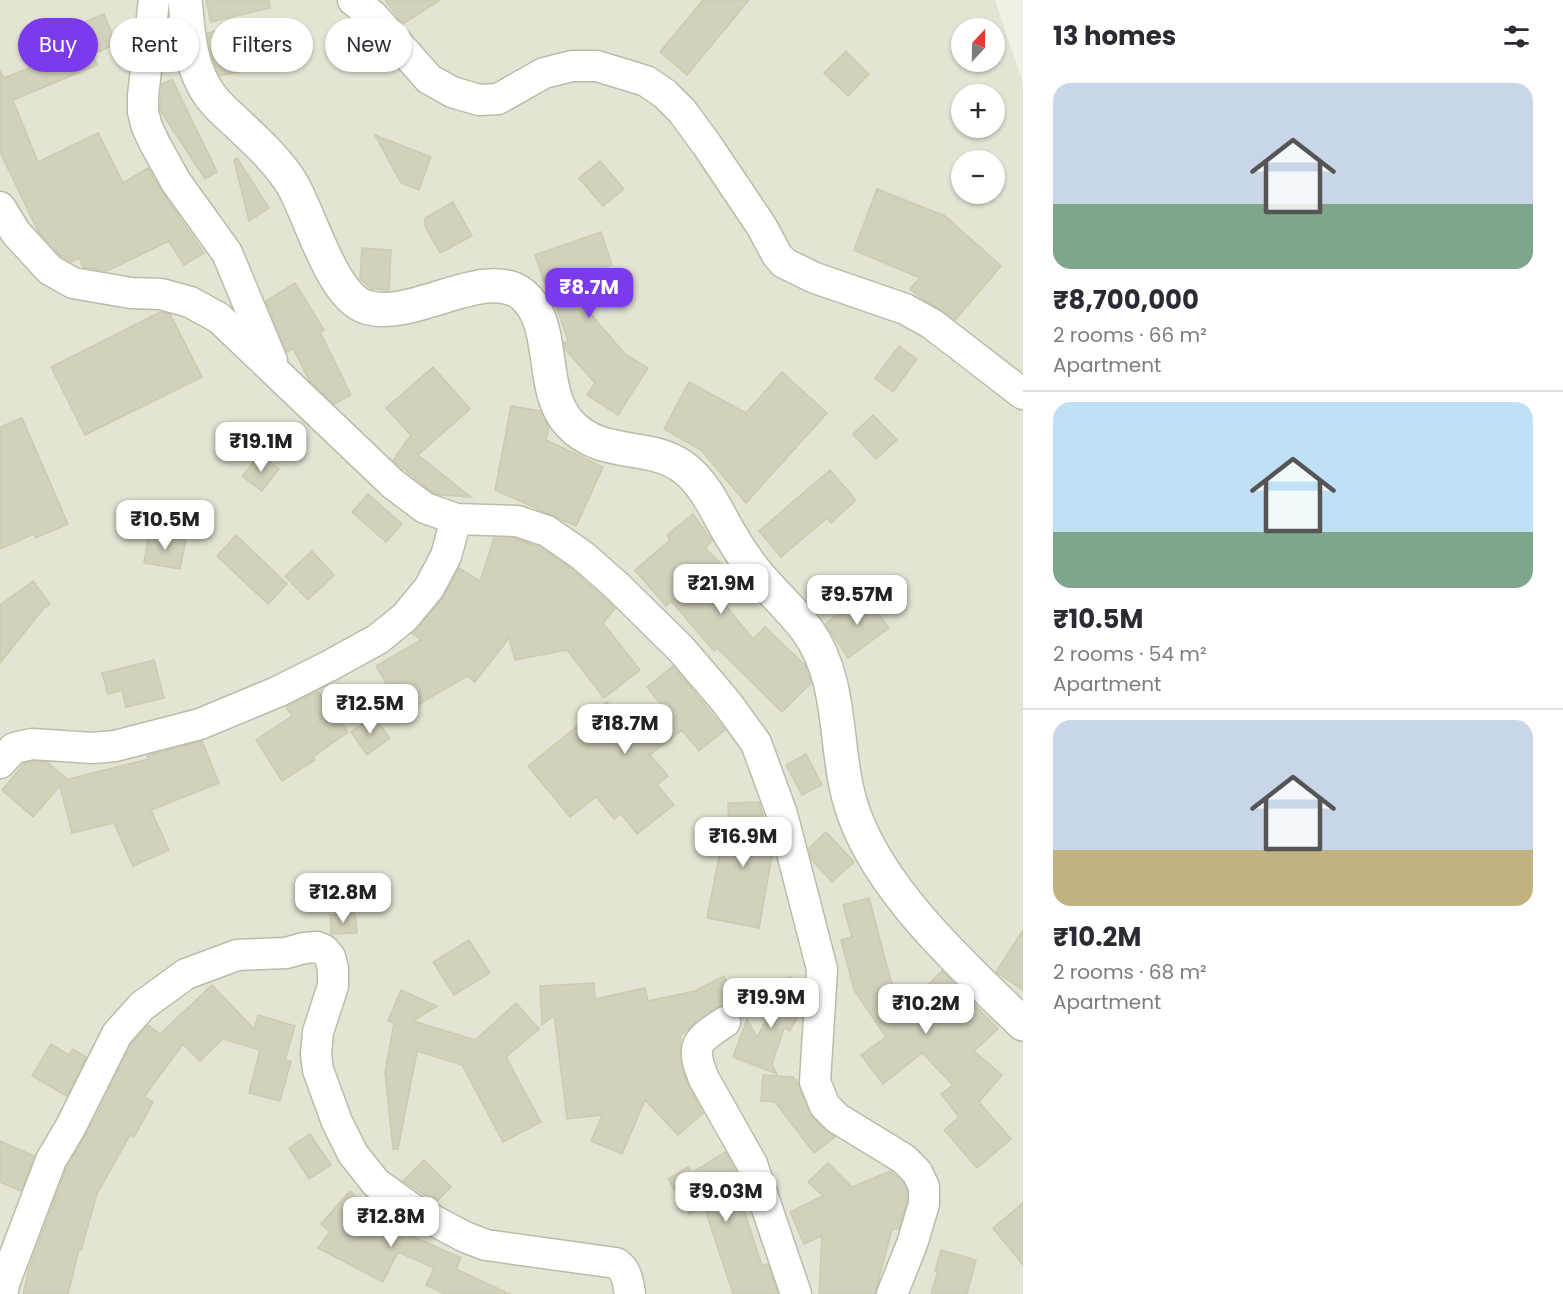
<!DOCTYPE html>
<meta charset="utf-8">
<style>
:root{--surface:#fff;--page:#f2f2f3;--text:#2b2b33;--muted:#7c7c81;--line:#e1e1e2;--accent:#7c3aed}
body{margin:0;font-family:Poppins,sans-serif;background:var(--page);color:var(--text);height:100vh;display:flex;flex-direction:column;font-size:22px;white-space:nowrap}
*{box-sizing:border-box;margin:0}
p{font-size:20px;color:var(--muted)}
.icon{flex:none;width:33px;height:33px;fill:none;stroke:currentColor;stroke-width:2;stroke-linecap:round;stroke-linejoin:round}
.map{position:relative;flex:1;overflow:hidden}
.sheet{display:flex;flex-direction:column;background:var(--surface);width:540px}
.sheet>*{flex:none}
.hud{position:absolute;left:18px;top:18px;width:570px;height:54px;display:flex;gap:12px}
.needle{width:39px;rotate:22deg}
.fabs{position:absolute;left:951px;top:18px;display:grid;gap:12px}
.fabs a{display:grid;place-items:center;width:54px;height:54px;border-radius:50%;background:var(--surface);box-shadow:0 2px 4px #0004;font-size:30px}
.price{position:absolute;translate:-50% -51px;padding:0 14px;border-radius:12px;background:#fff;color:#222;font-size:20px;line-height:39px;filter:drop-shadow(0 2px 3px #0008)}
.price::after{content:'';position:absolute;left:50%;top:36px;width:18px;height:14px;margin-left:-9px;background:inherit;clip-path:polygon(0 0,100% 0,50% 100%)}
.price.selected{background:var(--accent);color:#fff}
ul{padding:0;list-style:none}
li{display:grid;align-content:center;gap:12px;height:318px;padding:0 30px}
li+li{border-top:2px solid var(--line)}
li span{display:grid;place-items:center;height:186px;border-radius:18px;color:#555}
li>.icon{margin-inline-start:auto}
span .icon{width:108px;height:108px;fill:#fffc;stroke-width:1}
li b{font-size:26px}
h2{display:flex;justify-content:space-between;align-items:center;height:72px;padding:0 30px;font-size:26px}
.chip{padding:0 21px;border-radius:27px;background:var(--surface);box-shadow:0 2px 4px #0004;font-size:21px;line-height:54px}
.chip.selected{background:var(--accent);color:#fff}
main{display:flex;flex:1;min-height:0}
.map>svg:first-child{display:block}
.residential{fill:#e3e4d3;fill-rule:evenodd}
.building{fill:#d2d1bb;stroke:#cccbaf;stroke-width:1.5}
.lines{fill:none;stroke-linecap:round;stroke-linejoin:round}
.minor-casing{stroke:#bbbca8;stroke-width:33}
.tertiary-casing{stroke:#bbbca8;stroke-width:36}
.minor{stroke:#fff;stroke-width:30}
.tertiary{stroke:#fff;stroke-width:33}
</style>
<main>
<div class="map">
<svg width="1023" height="1294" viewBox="0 0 1023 1294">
<rect width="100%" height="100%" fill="#f0f1e4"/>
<path class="residential" d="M 0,0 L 995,0 L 1023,83 L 1023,1294 L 0,1294 ZM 962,28 L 994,28 L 994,62 L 962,62 ZM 962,94 L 994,94 L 994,128 L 962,128 ZM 962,160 L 994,160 L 994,194 L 962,194 Z"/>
<path class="building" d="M 206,0 L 269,0 L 270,8 L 211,22 Z
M 385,0 L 440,0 L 403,24 Z
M 703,0 L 749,0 L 687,75 L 660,52 Z
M 104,14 L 116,44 L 93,54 L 97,65 L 13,100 L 38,162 L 98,133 L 123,183 L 148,168 L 162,192 L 204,253 L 184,265 L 169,241 L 107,271 L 83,267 L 79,258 L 71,262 L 61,256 L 38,231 L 0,152 L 0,71 L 4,78 L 83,46 L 74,26 Z
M 228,28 L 239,72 L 220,76 L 213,60 L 207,33 Z
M 846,51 L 869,74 L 848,96 L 824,73 Z
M 172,79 L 217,172 L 205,179 L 160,110 L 162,84 Z
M 375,135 L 431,157 L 419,190 L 401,183 Z
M 237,158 L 269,208 L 249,221 L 234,160 Z
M 600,161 L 624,189 L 603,206 L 579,178 Z
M 877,189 L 945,216 L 1001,266 L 955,320 L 921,298 L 910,289 L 920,278 L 854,250 Z
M 453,202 L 472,236 L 440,253 L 425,226 L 425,218 Z
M 601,232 L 612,265 L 594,271 L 605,297 L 583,305 L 625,354 L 648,368 L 618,415 L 587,395 L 595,383 L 565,349 L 564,343 L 568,340 L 549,286 L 546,287 L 535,255 Z
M 362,248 L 391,250 L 389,290 L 372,289 L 360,279 Z
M 295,283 L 324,330 L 320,332 L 351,395 L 334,404 L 309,380 L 293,348 L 287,352 L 266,301 Z
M 160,312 L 170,314 L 202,377 L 85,435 L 51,367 Z
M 899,346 L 917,359 L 893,392 L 875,378 Z
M 433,367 L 470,409 L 418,455 L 471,497 L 440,495 L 433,493 L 393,460 L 411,435 L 386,408 Z
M 782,372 L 827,413 L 746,503 L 701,450 L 664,429 L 689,382 L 746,413 Z
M 511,406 L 541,411 L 549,427 L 546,440 L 603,467 L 576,526 L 495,490 Z
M 873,415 L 897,440 L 876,459 L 853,434 Z
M 22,418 L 68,524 L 35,538 L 34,534 L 0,549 L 0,427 Z
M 260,454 L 279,469 L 262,491 L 242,476 Z
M 830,470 L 856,500 L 831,523 L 827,518 L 781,557 L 759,531 Z
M 368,494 L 402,524 L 386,542 L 352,512 Z
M 693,514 L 712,541 L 705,548 L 722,565 L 704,579 L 753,639 L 765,627 L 805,665 L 811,683 L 782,712 L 717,648 L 714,651 L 671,601 L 666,606 L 635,570 L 670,540 L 667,535 Z
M 149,533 L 186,539 L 180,569 L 144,563 Z
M 236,535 L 287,584 L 268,604 L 217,556 Z
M 494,538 L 514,538 L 539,547 L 569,567 L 605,599 L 615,608 L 603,623 L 640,670 L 604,698 L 567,650 L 515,660 L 509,638 L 475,682 L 467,676 L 404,713 L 376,666 L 421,640 L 412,633 L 442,599 L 459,568 L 480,581 Z
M 312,551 L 334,575 L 308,600 L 285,576 Z
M 33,581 L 50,604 L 43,609 L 0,663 L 0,605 Z
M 865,595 L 889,628 L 848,658 L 825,624 Z
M 154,660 L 164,698 L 126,707 L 122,690 L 108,694 L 102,673 Z
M 673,666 L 725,730 L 699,751 L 682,730 L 650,755 L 668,776 L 657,785 L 674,805 L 637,834 L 621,814 L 614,819 L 596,797 L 570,817 L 528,766 L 607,702 L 633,734 L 664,708 L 647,687 Z
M 318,691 L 348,732 L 313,757 L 315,760 L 282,781 L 256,740 L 292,716 L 286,707 Z
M 373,716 L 390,738 L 367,755 L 351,732 Z
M 202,741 L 219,783 L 151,810 L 169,850 L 133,866 L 114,823 L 72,833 L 60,786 L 33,817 L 2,790 L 25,763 L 33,761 L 47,762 L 66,778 L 65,780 L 149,759 L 147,756 L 151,755 Z
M 806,754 L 822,785 L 802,795 L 786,765 Z
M 759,802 L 773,850 L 759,928 L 707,918 L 720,852 L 730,854 L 728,803 Z
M 826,832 L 854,862 L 832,882 L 812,860 L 809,848 Z
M 869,898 L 891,981 L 907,1005 L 942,971 L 998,1029 L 974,1051 L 1002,1075 L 979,1102 L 1011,1139 L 977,1168 L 944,1130 L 959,1117 L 941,1094 L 953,1085 L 922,1053 L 883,1084 L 861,1055 L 886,1037 L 854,990 L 841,940 L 852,937 L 843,905 Z
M 355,913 L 357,933 L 331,934 L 330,915 Z
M 1023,930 L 1023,990 L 996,972 Z
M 469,940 L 490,973 L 454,995 L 433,962 Z
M 724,976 L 739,1004 L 734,1007 L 724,1005 L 715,1008 L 681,1035 L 680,1052 L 683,1072 L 689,1087 L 703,1113 L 678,1135 L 645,1100 L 622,1154 L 591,1141 L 602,1115 L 567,1119 L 554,1015 L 542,1025 L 540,986 L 594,983 L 595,999 L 645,988 L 648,1001 L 695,991 Z
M 789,977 L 801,982 L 798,989 L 803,992 L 802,1008 L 790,1031 L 784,1028 L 772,1064 L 777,1074 L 733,1057 L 747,1019 L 757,1037 Z
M 212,985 L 254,1029 L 258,1015 L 295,1026 L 285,1060 L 291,1061 L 280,1101 L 249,1093 L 260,1050 L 223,1039 L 200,1061 L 183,1044 L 144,1097 L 153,1102 L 134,1137 L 130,1135 L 97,1194 L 81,1250 L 79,1250 L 68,1294 L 23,1294 L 29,1268 L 66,1169 L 96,1116 L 131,1044 L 148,1025 L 160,1034 Z
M 401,990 L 437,1006 L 413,1021 L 475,1040 L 516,1003 L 539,1029 L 506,1057 L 541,1122 L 503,1142 L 462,1065 L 417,1051 L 398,1149 L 393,1149 L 385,1072 L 394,1023 L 388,1021 Z
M 51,1044 L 69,1055 L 73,1049 L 86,1057 L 67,1096 L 32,1076 Z
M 763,1075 L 793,1077 L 798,1083 L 813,1118 L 835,1137 L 814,1153 L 775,1102 L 761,1101 Z
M 310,1134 L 331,1165 L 309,1179 L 289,1148 Z
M 0,1141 L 34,1156 L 21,1191 L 0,1182 Z
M 725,1152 L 736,1171 L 740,1183 L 736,1186 L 762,1266 L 768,1264 L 778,1294 L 733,1294 L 704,1206 L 690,1214 L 668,1179 L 688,1167 L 692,1173 Z
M 424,1160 L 451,1187 L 436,1202 L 403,1181 Z
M 828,1163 L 852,1187 L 890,1171 L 903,1182 L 907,1191 L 907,1201 L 899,1229 L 892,1229 L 875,1294 L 819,1294 L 822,1236 L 804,1244 L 790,1212 L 823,1196 L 808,1182 Z
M 350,1191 L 373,1211 L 379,1206 L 410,1228 L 405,1233 L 461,1258 L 456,1269 L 510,1294 L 445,1294 L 426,1285 L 434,1268 L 398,1252 L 383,1282 L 318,1248 L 330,1232 L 321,1224 Z
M 1023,1203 L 1023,1265 L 993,1228 Z
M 941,1250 L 976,1260 L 967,1294 L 931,1294 L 938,1271 L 935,1271 Z"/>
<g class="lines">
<defs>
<path id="minor" d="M 154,0 L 143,96 L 143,112 L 147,127 L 155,144 L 176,182 L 227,253 L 272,361
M 353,0 L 373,16 L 429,79 L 452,92 L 479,100 L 498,99 L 544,73 L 572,66 L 597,66 L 646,81 L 665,94 L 682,111 L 707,145 L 762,227 L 777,255 L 784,263 L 815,278 L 905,309 L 932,324 L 1023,394
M 0,207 L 16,233 L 50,270 L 73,283 L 131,293 L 161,294 L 190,302 L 219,318 L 393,484 L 425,508 L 456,519 L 517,521 L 547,531 L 583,556 L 617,586 L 681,649 L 727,703 L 756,743 L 782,814 L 822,969 L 815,1082 L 825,1106 L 837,1118 L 904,1159 L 917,1172 L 924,1187 L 924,1204 L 912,1244 L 892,1294
M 0,763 L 14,748 L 32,744 L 93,748 L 115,746 L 200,724 L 277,692 L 329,666 L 378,639 L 405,617 L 429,588 L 446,556 L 456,519
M 725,1022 C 696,1041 690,1045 704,1079 L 752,1164 L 796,1294
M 2,1294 L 5,1281 L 51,1160 L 70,1128 L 117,1034 L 142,1006 L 186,974 L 237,955 L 286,953 L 304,948 L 317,947 L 324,950 L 330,957 L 333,969 L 333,986 L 318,1032 L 316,1054 L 318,1070 L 337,1122 L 353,1154 L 376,1183 L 412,1209 L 465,1237 L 486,1245 L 616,1263 C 627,1270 628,1282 630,1294"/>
<path id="tertiary" d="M 185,0 C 188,29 189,59 204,86 C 212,101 225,112 238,124 C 257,142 278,161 292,184 C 310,214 332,297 366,307 C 411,322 485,265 522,294 C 558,323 538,389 569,423 C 601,459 649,442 683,467 C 708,486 717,514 733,539 C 740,551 749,564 758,575 C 774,594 792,610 807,630 C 846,684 832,754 854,814 C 882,893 964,967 1023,1024"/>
</defs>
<use href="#minor" class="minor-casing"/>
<use href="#tertiary" class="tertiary-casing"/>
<use href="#minor" class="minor"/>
<use href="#tertiary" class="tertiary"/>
</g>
</svg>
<div class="fabs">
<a><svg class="needle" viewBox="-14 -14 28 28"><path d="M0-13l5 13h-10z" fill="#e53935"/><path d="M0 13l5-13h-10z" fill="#7c7c81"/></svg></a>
<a>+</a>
<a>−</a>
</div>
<b class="price selected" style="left:589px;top:319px">₹8.7M</b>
<b class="price" style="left:261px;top:473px">₹19.1M</b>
<b class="price" style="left:165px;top:551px">₹10.5M</b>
<b class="price" style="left:721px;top:615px">₹21.9M</b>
<b class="price" style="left:857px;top:626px">₹9.57M</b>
<b class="price" style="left:370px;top:735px">₹12.5M</b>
<b class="price" style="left:625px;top:755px">₹18.7M</b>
<b class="price" style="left:743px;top:868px">₹16.9M</b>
<b class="price" style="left:343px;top:924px">₹12.8M</b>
<b class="price" style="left:771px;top:1029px">₹19.9M</b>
<b class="price" style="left:926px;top:1035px">₹10.2M</b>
<b class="price" style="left:726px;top:1223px">₹9.03M</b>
<b class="price" style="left:391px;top:1248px">₹12.8M</b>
<div class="hud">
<a class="chip selected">Buy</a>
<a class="chip">Rent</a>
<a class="chip">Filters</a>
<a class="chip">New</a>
</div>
</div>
<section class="sheet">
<h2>13 homes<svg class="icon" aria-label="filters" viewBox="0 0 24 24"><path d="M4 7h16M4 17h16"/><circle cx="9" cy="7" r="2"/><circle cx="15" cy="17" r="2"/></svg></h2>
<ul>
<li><span style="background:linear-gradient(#c9d6e8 65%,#7fa58c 0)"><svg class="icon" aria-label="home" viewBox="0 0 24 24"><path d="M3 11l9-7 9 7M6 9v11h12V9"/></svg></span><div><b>₹8,700,000</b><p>2 rooms · 66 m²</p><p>Apartment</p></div></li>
<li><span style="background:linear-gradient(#bfe0f5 70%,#7fa58c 0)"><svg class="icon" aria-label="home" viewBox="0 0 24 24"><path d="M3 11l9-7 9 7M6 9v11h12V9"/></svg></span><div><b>₹10.5M</b><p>2 rooms · 54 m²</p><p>Apartment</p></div></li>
<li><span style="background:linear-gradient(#c9d6e8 70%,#c2b280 0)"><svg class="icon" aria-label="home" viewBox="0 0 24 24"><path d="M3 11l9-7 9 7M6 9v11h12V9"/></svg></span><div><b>₹10.2M</b><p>2 rooms · 68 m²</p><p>Apartment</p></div></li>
</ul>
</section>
</main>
